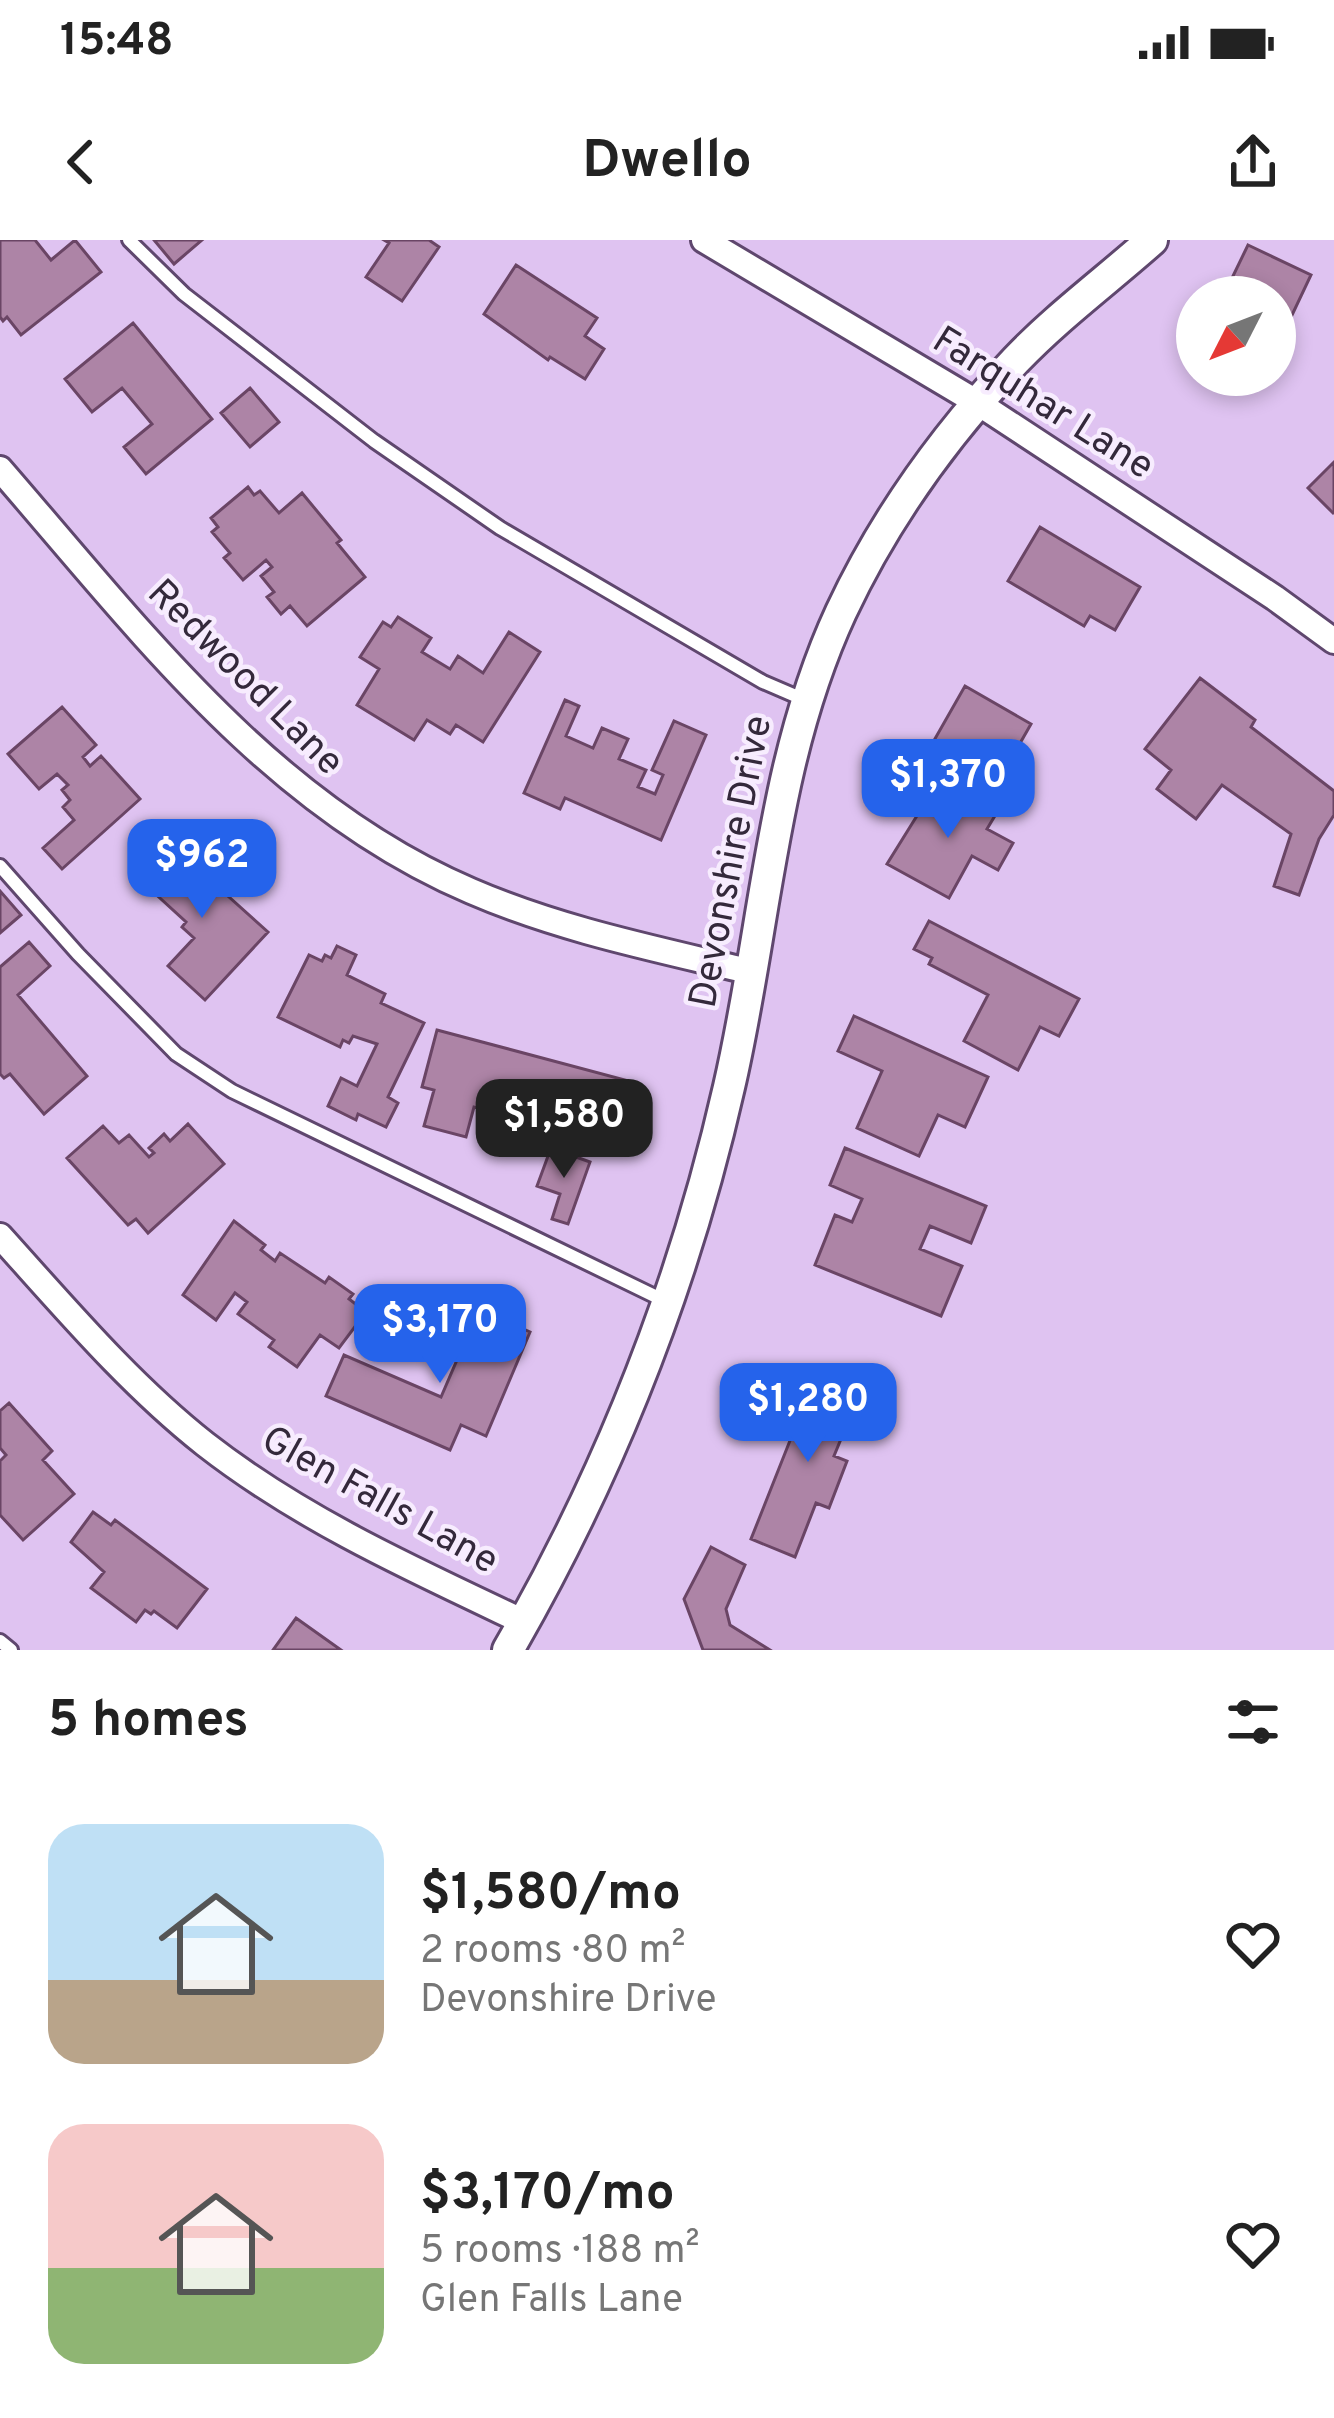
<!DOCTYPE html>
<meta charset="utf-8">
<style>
:root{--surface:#fff;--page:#f6f6f6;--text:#222;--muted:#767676;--accent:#2563eb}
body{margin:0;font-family:Overpass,sans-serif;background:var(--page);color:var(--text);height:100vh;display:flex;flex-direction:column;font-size:45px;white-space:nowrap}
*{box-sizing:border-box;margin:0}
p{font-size:39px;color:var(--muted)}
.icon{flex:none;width:66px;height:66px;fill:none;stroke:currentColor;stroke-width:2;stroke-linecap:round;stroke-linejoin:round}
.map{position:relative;height:1410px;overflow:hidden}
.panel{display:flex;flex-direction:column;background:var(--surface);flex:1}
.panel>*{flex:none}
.needle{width:78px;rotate:228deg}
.buttons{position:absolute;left:1176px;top:36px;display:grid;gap:24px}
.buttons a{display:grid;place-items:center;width:120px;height:120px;border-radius:50%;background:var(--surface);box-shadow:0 6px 18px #0003;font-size:60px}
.price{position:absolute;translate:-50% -102px;padding:0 27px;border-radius:24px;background:var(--accent);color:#fff;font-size:39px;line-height:78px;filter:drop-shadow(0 3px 6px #0008)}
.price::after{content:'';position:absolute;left:50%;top:72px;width:36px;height:27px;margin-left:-18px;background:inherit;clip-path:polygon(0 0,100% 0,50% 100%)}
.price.on{background:#222;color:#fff}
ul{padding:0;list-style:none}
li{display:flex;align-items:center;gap:36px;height:300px;padding:0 48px}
li span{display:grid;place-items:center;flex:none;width:336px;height:240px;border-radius:36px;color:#555}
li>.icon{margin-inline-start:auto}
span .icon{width:144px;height:144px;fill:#fffc;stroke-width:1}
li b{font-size:51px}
h2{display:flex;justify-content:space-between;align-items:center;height:144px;padding:0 48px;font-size:51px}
.status{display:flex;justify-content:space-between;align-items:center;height:84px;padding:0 60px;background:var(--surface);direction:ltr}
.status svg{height:33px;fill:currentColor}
header{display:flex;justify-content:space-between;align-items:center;height:156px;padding:0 48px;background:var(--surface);font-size:54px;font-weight:700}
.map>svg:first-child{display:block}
.building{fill:#ad84a6;stroke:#6a4565;stroke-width:3}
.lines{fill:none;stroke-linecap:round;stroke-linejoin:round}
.service-casing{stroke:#5f476e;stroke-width:18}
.minor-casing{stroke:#5f476e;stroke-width:30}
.tertiary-casing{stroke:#5f476e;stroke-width:36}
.service{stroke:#fff;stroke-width:12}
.minor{stroke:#fff;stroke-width:24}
.tertiary{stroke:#fff;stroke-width:30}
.labels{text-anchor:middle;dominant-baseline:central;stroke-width:9;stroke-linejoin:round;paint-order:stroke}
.street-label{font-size:39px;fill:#34293b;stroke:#f7ecfe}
</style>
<div class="status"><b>15:48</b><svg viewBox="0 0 49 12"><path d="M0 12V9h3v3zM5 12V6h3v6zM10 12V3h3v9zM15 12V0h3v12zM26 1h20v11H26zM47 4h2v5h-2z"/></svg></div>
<header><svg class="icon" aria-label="back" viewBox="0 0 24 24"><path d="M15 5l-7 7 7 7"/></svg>Dwello<svg class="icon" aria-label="share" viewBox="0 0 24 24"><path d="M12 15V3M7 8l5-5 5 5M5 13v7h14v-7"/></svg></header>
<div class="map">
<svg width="1334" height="1410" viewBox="0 0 1334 1410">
<rect width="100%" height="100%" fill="#dfc3f1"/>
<path class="building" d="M 0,0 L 35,0 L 51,20 L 75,0 L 101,32 L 21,95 L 7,77 L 3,81 L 0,77 Z
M 154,0 L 202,0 L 174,24 Z
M 384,0 L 429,0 L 439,7 L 402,61 L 366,37 L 389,3 Z
M 1248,5 L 1311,35 L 1275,111 L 1275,57 L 1240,57 L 1247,42 L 1233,36 Z
M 516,25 L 597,78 L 585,96 L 604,109 L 585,139 L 550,117 L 548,120 L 484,74 Z
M 133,83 L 212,179 L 146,234 L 124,207 L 152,184 L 122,148 L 92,172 L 65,139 Z
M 250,148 L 279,182 L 250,207 L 221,173 Z
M 1334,222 L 1334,272 L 1333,273 L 1308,248 Z
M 248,247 L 254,255 L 260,251 L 279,273 L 302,253 L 341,300 L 337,303 L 365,337 L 307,386 L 290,366 L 281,374 L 267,357 L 274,352 L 261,336 L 272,327 L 266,320 L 243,340 L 224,318 L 230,313 L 212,292 L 218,287 L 211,278 Z
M 1040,287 L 1140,347 L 1115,390 L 1090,376 L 1084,386 L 1008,341 Z
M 398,377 L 431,398 L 422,412 L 450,429 L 458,416 L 483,433 L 509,392 L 540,412 L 483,502 L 456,485 L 450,494 L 427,480 L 414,500 L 357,465 L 379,429 L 360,417 L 383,382 L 391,387 Z
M 1200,438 L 1255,480 L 1251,487 L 1334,551 L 1334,575 L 1319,599 L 1299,655 L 1274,646 L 1291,594 L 1222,545 L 1196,579 L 1157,549 L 1171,530 L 1145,509 Z
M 965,446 L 1031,484 L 999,540 L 981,530 L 978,536 L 932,504 Z
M 565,460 L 579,466 L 566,496 L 593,508 L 602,488 L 628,499 L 619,519 L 646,530 L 638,547 L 655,554 L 663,535 L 652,530 L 674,481 L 706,495 L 661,600 L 565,558 L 560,569 L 524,553 Z
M 62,467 L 96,505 L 83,517 L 90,526 L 101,516 L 140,559 L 62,629 L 43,608 L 74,580 L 63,567 L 70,560 L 62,550 L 68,545 L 57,534 L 39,549 L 8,514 Z
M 938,542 L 996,574 L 987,589 L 1013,603 L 998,630 L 972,616 L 949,658 L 887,624 Z
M 169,603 L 268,692 L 205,760 L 168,726 L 194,698 L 182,687 L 186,682 L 138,638 Z
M 0,651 L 21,675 L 0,693 Z
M 929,681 L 1079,759 L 1059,796 L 1040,787 L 1018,830 L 964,801 L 988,755 L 929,724 L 932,718 L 914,709 Z
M 29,702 L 50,726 L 18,755 L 87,836 L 44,874 L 10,834 L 4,838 L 0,834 L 0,727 Z
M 337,706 L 356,715 L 347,735 L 385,754 L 381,763 L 424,783 L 388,857 L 398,863 L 386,887 L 358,874 L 356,880 L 328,866 L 341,838 L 357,846 L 377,804 L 353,796 L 349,803 L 343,800 L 340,807 L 278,777 L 309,715 L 322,721 L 325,715 L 331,718 Z
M 854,776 L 988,837 L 965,887 L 938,875 L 919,916 L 857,888 L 882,831 L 838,811 Z
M 437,790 L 625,840 L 608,903 L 474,867 L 466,897 L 424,886 L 434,850 L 422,847 Z
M 188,884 L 224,924 L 148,993 L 136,979 L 128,985 L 67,918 L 103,886 L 119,903 L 129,895 L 149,917 L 154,913 L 149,908 L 164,894 L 170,901 Z
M 551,908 L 590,922 L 568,984 L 552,979 L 560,954 L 537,946 Z
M 845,908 L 986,966 L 971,1003 L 930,986 L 920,1009 L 962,1026 L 941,1076 L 815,1025 L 835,975 L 852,982 L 862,959 L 830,945 Z
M 234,981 L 265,1005 L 261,1010 L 275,1021 L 280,1013 L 325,1043 L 329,1037 L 353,1054 L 349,1059 L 366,1072 L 339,1108 L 320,1095 L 297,1127 L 269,1107 L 274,1100 L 238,1074 L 247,1062 L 235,1053 L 216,1080 L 183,1055 Z
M 479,1069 L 530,1092 L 486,1196 L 461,1185 L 450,1210 L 326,1156 L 344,1115 L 441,1157 Z
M 818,1130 L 862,1148 L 834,1216 L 847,1221 L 829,1268 L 816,1263 L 795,1317 L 751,1299 Z
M 9,1163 L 52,1211 L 43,1220 L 74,1254 L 23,1300 L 0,1275 L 0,1221 L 6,1215 L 0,1208 L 0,1171 Z
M 93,1272 L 111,1285 L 115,1280 L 207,1349 L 177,1388 L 154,1371 L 151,1374 L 145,1370 L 136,1382 L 91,1348 L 104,1332 L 71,1302 Z
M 711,1307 L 745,1325 L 726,1369 L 730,1385 L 770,1410 L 703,1410 L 684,1359 Z
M 296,1378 L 341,1410 L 273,1410 Z"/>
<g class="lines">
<defs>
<path id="service" d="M 129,0 L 184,54 L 374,201 L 500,288 L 763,442 L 805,460
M 0,626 L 78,714 L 176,814 L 232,851 L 667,1062
M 0,1401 L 11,1410"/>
<path id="minor" d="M 704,0 L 978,163 L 1275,358 L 1334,401
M 0,229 C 139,389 271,566 471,651 C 561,690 657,709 752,732
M 0,996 C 65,1068 129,1144 205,1204 C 301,1279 414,1330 524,1382"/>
<path id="tertiary" d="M 508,1410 C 609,1235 684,1045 729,847 C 766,688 771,523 841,372 C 884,280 946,194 1016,120 C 1057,77 1107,40 1152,0"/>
</defs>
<use href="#service" class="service-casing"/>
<use href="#minor" class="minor-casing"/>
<use href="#tertiary" class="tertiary-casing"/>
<use href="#service" class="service"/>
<use href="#minor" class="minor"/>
<use href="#tertiary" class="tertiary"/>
</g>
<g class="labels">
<g class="street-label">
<text transform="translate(1042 165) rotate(32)">Farquhar Lane</text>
<text transform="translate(244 439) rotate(45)">Redwood Lane</text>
<text transform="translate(733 622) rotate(-79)">Devonshire Drive</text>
<text transform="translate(379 1262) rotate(29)">Glen Falls Lane</text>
</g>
</g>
</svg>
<div class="buttons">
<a><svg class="needle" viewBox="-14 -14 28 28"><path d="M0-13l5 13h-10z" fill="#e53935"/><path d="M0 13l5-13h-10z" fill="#767676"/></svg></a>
</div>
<b class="price" style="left:948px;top:601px">$1,370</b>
<b class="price" style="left:202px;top:681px">$962</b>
<b class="price on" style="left:564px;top:941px">$1,580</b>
<b class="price" style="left:440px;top:1146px">$3,170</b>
<b class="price" style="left:808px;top:1225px">$1,280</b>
</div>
<section class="panel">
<h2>5 homes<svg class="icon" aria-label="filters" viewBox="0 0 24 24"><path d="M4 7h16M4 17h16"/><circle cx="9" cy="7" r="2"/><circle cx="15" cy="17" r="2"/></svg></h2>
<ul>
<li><span style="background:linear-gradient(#bfe0f5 65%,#b9a48a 0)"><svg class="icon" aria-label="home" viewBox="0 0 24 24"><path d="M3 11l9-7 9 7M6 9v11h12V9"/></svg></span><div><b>$1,580/mo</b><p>2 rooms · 80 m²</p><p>Devonshire Drive</p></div><svg class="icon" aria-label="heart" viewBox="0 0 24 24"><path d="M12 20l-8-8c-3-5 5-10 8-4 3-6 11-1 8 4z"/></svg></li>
<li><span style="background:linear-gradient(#f6c9c9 60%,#8fb573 0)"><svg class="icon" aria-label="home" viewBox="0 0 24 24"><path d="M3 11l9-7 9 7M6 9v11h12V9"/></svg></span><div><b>$3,170/mo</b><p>5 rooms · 188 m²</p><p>Glen Falls Lane</p></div><svg class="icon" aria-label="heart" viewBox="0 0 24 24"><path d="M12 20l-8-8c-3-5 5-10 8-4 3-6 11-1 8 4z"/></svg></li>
</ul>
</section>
